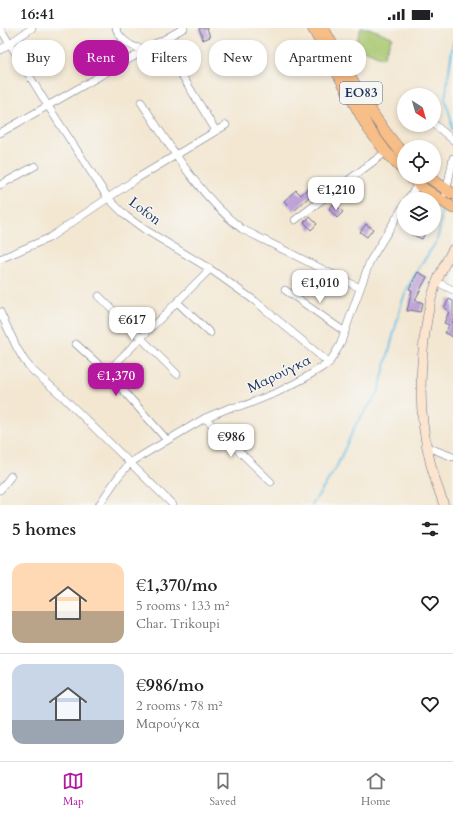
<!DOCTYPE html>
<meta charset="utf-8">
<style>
:root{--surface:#fff;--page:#f6f6f6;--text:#202124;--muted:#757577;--line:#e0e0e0;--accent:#b5179e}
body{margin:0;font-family:Cardo,serif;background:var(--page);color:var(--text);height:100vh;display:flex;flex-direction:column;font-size:15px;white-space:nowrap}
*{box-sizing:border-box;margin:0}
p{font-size:13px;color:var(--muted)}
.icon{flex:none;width:22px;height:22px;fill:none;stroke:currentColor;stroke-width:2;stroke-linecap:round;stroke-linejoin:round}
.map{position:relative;height:477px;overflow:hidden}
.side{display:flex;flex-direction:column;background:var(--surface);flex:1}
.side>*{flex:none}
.banner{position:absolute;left:12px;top:12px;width:429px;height:36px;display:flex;gap:8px}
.needle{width:26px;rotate:143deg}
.fabs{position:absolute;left:397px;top:60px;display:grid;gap:8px}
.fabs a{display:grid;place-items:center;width:44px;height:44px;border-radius:50%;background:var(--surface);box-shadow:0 2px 6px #0003;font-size:20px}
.price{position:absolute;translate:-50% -34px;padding:0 9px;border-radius:8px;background:#fff;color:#222;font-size:13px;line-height:26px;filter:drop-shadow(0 1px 2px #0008)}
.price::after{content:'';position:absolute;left:50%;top:24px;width:12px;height:9px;margin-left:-6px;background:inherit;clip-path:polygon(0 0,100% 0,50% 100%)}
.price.active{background:var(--accent);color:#fff}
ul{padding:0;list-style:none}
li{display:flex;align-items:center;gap:12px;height:100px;padding:0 12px}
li+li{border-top:1px solid var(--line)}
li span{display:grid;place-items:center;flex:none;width:112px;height:80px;border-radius:12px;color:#555}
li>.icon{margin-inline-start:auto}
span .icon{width:48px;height:48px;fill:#fffc;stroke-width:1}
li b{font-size:17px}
h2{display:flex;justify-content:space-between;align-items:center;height:48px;padding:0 12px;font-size:17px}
.tag{padding:0 14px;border-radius:16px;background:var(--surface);box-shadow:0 2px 6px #0003;font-size:14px;line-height:36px}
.tag.active{background:var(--accent);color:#fff}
.status{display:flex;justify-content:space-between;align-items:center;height:28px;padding:0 20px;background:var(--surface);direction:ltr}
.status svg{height:11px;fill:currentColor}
.tabs{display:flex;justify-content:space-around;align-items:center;height:56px;border-top:1px solid var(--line);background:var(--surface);font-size:11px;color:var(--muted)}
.tabs a{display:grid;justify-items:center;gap:2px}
.tabs .active{color:var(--accent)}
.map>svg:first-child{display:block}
.garden{fill:#a9c76f;stroke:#627b66}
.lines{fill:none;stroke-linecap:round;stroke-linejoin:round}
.stream{stroke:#66bfe4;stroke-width:2}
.building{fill:#bfa2d7}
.street-casing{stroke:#676f87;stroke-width:8}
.secondary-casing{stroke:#676f87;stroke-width:10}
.primary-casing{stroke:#676f87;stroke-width:12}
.street{stroke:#fff;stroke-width:7}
.secondary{stroke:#fce5cf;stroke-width:9}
.primary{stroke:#f7be87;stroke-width:11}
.labels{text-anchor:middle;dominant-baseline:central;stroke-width:3;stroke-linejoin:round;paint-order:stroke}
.shield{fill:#f6f6f2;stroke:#5d6b8a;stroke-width:1}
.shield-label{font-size:13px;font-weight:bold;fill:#1b2f5e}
.street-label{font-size:14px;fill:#1b2f5e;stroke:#f6f6f2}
</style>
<div class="status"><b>16:41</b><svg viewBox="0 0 49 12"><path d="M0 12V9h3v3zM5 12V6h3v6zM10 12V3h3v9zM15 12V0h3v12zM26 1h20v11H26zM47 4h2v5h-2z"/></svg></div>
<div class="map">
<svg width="453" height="477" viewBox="0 0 453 477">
<rect width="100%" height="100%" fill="#f6f6f2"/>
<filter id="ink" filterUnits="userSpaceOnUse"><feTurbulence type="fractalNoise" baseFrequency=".025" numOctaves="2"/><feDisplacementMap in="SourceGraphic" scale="8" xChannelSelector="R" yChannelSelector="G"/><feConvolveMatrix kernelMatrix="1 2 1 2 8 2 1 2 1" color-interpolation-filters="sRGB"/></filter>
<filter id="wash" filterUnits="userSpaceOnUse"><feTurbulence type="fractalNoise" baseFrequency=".012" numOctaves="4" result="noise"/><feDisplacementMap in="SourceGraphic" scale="16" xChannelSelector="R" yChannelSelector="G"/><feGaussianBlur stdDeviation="0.9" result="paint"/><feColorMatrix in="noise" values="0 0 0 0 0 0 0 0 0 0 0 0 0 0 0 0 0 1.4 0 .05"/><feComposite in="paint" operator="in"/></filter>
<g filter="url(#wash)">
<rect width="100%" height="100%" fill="#f3e7d2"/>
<path class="garden" d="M 361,0 L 369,0 L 392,9 L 383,30 L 354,18 Z"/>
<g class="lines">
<path class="stream" d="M 452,102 L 451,91 L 445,71 L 453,15
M 312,477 L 336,440 L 356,396 L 378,365 L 402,274 L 408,259 L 417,243 L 436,214 L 439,205 L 442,181"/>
</g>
<g id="blocks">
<path class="building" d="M 199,0 L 207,0 L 210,9 L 203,12 Z
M 313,155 L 322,164 L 315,171 L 311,167 L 294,183 L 284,173 L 296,162 L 301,167 Z
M 334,175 L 343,184 L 337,190 L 329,181 Z
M 310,189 L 317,196 L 311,202 L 304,194 Z
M 366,196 L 373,201 L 367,209 L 360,204 Z
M 413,201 L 427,201 L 422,211 L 411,206 Z
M 418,244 L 427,249 L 415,272 L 423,275 L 420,284 L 410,282 L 409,283 L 407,283 L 412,262 L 409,261 Z
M 449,271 L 453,273 L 453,309 L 445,305 L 449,297 L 444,295 L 449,284 L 444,280 Z"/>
</g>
</g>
<g filter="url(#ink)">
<use href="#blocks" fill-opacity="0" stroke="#676f87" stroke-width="1"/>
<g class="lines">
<defs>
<path id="street" d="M 0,0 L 48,78 L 108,170 L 126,188 L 144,201 L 210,241 L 255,273 L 329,335
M 116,0 C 119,10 132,21 143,20 C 148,20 156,15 161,13 L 216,103
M 0,22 L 32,0
M 141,74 C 170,118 199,168 242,201 L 360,260
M 434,96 L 453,112
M 0,105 L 184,0
M 0,157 L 35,138
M 446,165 L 453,130
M 408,171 L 418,156
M 295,192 L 386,124
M 0,231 L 49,210 L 136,151 L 226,97
M 437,254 L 453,262
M 285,262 L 345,304
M 99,268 L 177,346
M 177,274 L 210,305
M 0,284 L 17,320 L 24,332 L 32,342 L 61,367 L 173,477
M 76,316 L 107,344 L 167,412
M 107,344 L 210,241
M 205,390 L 271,454
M 427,419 L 453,429
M 0,462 L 11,448
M 99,477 L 118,449 L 130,435 L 146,425 L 205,390 L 229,380 L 246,377 L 278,364 L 303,351 L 329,335 L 340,317 L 370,233 L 404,177"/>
<path id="secondary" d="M 444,477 C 422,420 417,373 424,313 C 426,297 428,280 433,265 C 437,250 445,235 453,221"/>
<path id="primary" d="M 313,0 L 368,100 L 386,124 L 404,143
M 323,0 C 347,43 371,90 404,127
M 410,149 L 423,160 L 453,180
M 428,149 L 453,166"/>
</defs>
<use href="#street" class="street-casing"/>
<use href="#secondary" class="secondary-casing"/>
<use href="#primary" class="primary-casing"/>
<use href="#street" class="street"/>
<use href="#secondary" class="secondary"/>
<use href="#primary" class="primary"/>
</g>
</g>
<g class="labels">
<rect class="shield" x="340" y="54" width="42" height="22" rx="3"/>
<g class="shield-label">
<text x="361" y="65">ΕΟ83</text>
</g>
<g class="street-label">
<text transform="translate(145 183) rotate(37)">Lofon</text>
<text transform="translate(279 346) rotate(-26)">Μαρούγκα</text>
</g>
</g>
</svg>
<div class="fabs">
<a><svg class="needle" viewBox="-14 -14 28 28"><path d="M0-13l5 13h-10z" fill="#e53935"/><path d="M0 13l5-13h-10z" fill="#757577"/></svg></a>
<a><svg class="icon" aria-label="locate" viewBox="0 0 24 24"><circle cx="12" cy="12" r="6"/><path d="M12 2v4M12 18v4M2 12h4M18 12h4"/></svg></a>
<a><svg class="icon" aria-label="layers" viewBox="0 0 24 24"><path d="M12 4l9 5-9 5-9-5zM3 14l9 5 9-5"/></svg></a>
</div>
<b class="price" style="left:336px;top:183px">€1,210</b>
<b class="price" style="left:320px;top:276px">€1,010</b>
<b class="price" style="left:132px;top:313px">€617</b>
<b class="price active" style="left:116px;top:369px">€1,370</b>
<b class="price" style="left:231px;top:430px">€986</b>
<div class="banner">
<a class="tag">Buy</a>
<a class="tag active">Rent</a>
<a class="tag">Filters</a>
<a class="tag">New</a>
<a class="tag">Apartment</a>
</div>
</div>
<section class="side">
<h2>5 homes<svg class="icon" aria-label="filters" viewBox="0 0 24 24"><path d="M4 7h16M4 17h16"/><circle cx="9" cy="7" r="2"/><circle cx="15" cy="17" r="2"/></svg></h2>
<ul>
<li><span style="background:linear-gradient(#ffd9b3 60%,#b9a48a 0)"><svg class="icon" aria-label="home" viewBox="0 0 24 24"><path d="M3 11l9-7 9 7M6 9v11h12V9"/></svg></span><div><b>€1,370/mo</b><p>5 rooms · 133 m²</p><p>Char. Trikoupi</p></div><svg class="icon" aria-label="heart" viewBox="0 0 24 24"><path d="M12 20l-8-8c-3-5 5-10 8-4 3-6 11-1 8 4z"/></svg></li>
<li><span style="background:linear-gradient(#c9d6e8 70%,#9aa5b1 0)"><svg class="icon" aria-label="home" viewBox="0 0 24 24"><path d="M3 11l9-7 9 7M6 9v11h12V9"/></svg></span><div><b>€986/mo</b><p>2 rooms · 78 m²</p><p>Μαρούγκα</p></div><svg class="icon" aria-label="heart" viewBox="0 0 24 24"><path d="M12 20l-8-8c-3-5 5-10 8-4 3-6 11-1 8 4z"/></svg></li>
</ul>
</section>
<nav class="tabs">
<a class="active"><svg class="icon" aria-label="map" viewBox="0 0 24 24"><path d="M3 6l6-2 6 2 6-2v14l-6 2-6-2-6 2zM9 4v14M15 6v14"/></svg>Map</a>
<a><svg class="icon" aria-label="saved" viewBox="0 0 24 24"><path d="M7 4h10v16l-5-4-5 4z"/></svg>Saved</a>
<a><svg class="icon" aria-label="home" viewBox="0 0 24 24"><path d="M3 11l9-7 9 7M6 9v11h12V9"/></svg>Home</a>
</nav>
